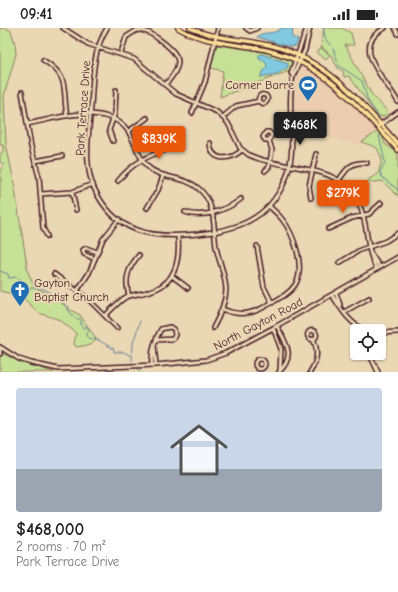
<!DOCTYPE html>
<meta charset="utf-8">
<style>
:root{--surface:#fff;--page:#f2f2f2;--text:#222;--muted:#767676;--accent:#ea580c}
body{margin:0;font-family:"Comic Neue",sans-serif;background:var(--page);color:var(--text);height:100vh;display:flex;flex-direction:column;font-size:15px;white-space:nowrap}
*{box-sizing:border-box;margin:0}
p{font-size:13px;color:var(--muted)}
.icon{flex:none;width:22px;height:22px;fill:none;stroke:currentColor;stroke-width:2;stroke-linecap:round;stroke-linejoin:round}
.map{position:relative;height:344px;overflow:hidden}
.panel{display:flex;flex-direction:column;background:var(--surface);flex:1}
.panel>*{flex:none}
.fabs{position:absolute;left:350px;top:296px;display:grid;gap:8px}
.fabs a{display:grid;place-items:center;width:36px;height:36px;border-radius:4px;background:var(--surface);box-shadow:0 1px 3px #0004;font-size:20px}
.price{position:absolute;translate:-50% -34px;padding:0 9px;border-radius:4px;background:var(--accent);color:#fff;font-size:13px;line-height:26px;filter:drop-shadow(0 1px 2px #0008)}
.price::after{content:'';position:absolute;left:50%;top:24px;width:12px;height:9px;margin-left:-6px;background:inherit;clip-path:polygon(0 0,100% 0,50% 100%)}
.price.on{background:#222;color:#fff}
ul{padding:0;list-style:none}
li{display:grid;align-content:center;gap:8px;height:212px;padding:0 16px}
li span{display:grid;place-items:center;height:124px;border-radius:4px;color:#555}
li>.icon{margin-inline-start:auto}
span .icon{width:72px;height:72px;fill:#fffc;stroke-width:1}
li b{font-size:17px}
.status{display:flex;justify-content:space-between;align-items:center;height:28px;padding:0 20px;background:var(--surface);direction:ltr}
.status svg{height:11px;fill:currentColor}
.map>svg:first-child{display:block}
.built{fill:#eccdb0}
.green{fill:#c6e096;stroke:#888060}
.water{fill:#80c9e1;stroke:#6a8598}
.lines{fill:none;stroke-linecap:round;stroke-linejoin:round}
.stream{stroke:#6a8598;stroke-width:1}
.minor-casing{stroke:#4a1f2b;stroke-width:6}
.major-casing{stroke:#4a1f2b;stroke-width:6}
.minor{stroke:#ead7b4;stroke-width:3}
.major{stroke:#fadf96;stroke-width:3.5}
.labels{text-anchor:middle;dominant-baseline:central;stroke-width:4;stroke-linejoin:round;paint-order:stroke}
.poi-label{font-size:12px;fill:#4a1f2b;stroke:#ead7b4;text-anchor:end}
.street-label{font-size:12px;fill:#4a1f2b;stroke:#ead7b4}
</style>
<div class="status"><b>09:41</b><svg viewBox="0 0 49 12"><path d="M0 12V9h3v3zM5 12V6h3v6zM10 12V3h3v9zM15 12V0h3v12zM26 1h20v11H26zM47 4h2v5h-2z"/></svg></div>
<div class="map">
<svg width="398" height="344" viewBox="0 0 398 344">
<rect width="100%" height="100%" fill="#ead7b4"/>
<filter id="ink" filterUnits="userSpaceOnUse"><feTurbulence type="fractalNoise" baseFrequency=".025" numOctaves="2"/><feDisplacementMap in="SourceGraphic" scale="8" xChannelSelector="R" yChannelSelector="G"/><feConvolveMatrix kernelMatrix="1 2 1 2 8 2 1 2 1" color-interpolation-filters="sRGB"/></filter>
<g filter="url(#ink)">
<path class="built" d="M 301,37 L 316,44 L 342,64 L 378,103 L 361,117 L 292,100 L 292,65 L 295,49 Z"/>
<path class="green" d="M 0,0 L 6,0 L 11,3 L 15,15 L 16,26 L 4,68 L 6,116 L 13,149 L 28,244 L 34,258 L 38,261 L 53,267 L 67,280 L 80,287 L 95,309 L 96,312 L 90,317 L 76,319 L 74,316 L 76,305 L 60,292 L 39,285 L 21,268 L 0,263 L 0,153 L 3,151 L 0,151 L 0,143 L 4,137 L 0,134 L 0,126 L 3,124 L 3,117 L 0,117 Z
M 324,0 L 342,0 L 351,5 L 354,17 L 345,17 L 372,67 L 389,85 L 383,89 L 377,87 L 349,48 L 344,49 L 343,43 L 338,40 L 330,26 L 326,31 L 317,25 L 321,20 L 329,26 L 321,18 Z
M 218,17 L 266,24 L 290,32 L 292,37 L 289,43 L 220,69 L 223,43 L 211,40 L 215,19 Z
M 378,103 L 382,107 L 385,116 L 398,125 L 398,168 L 382,153 L 366,155 L 369,151 L 378,146 L 382,131 L 377,120 L 362,114 Z
M 2,326 L 6,327 L 23,335 L 54,344 L 0,344 L 0,328 Z"/>
<path class="water" d="M 281,0 L 293,0 L 292,9 L 298,12 L 296,18 L 290,19 L 257,9 C 263,2 274,8 281,0 Z
M 262,26 L 288,35 L 288,39 L 277,46 L 260,49 L 267,38 L 265,33 L 259,30 L 259,27 Z"/>
<g class="lines">
<path class="stream" d="M 323,0 L 326,12 L 332,19
M 333,21 L 338,34
M 338,37 L 362,53 L 368,73 L 380,90
M 379,107 L 385,134 L 380,144 L 382,149 L 398,162
M 0,243 L 8,246 L 9,250 L 17,249 L 24,255 L 25,260 C 30,260 37,259 41,260 C 52,263 59,274 69,279 L 68,282 L 76,291 L 80,291 L 82,293 L 80,296 L 84,301 L 86,298 L 89,302 L 86,308 L 89,310 L 98,312 L 114,321 L 114,324 L 124,324 L 131,328
M 132,333 L 133,315 L 140,293
M 137,340 L 140,344"/>
<defs>
<path id="minor" d="M 63,0 L 88,16 L 134,31 L 176,66 L 217,84 L 228,95 L 240,120 L 249,127 C 285,144 340,133 359,176 C 369,197 365,220 376,240
M 107,0 C 92,24 93,51 91,79 C 89,105 83,135 94,160 C 115,206 153,211 198,206 C 236,202 267,192 284,155 C 300,121 285,84 293,48 L 291,45 L 307,0
M 246,0 L 250,3 L 257,0
M 385,0 C 348,19 387,52 398,74
M 395,0 L 398,6
M 121,25 L 126,9 L 137,2 C 147,2 153,7 160,12 C 182,28 184,36 165,57
M 43,32 C 71,49 62,61 67,88
M 293,48 L 305,22 L 310,0
M 22,64 L 31,119 L 39,149 L 43,200 L 47,208
M258.5 71a4.5 4.5 0 1 1 9 0a4.5 4.5 0 1 1-9 0Z
M 192,85 L 205,54 L 218,0
M 223,89 L 236,78 L 259,73
M 27,96 C 53,91 83,81 108,89 C 135,97 131,119 146,137 C 160,152 183,147 198,160 C 204,165 209,172 211,180 C 215,192 214,206 216,219 C 219,234 226,248 226,263 C 225,277 219,289 213,300
M 377,99 L 398,84
M 129,103 L 147,90
M 113,113 L 109,102 L 115,85 L 116,62
M 210,115 C 211,135 231,132 242,122
M 35,133 L 62,128
M 265,143 L 269,139 L 270,133 L 272,122 L 269,112 L 272,107 L 269,104 L 266,104 L 263,109 L 265,112 L 269,112
M 339,152 C 347,140 352,133 367,135
M 118,153 C 133,134 149,127 172,120
M 72,164 L 76,182
M 40,166 L 72,164 L 93,156
M 311,170 L 309,158 L 316,126
M 147,180 L 158,162 L 163,148
M 185,184 C 202,191 227,182 241,171
M 328,201 L 352,190 L 369,186 L 381,175
M 257,218 L 264,259 L 272,275
M 370,224 L 379,238
M 95,231 L 84,226 L 83,222 L 86,220 L 97,224
M 339,235 L 360,222 L 386,213 L 398,205
M 54,246 L 88,271 L 117,300
M 172,248 L 188,260
M 77,263 L 89,245 L 103,211 L 119,191
M 336,265 L 340,277
M 332,267 C 341,281 350,297 367,303
M 129,268 C 124,251 128,240 139,227
M 222,281 C 241,289 254,286 271,275 C 280,270 289,266 295,257 C 306,240 294,206 282,191 C 278,186 273,182 269,178
M 344,284 L 369,270
M 105,288 C 112,281 118,274 126,269 C 133,266 142,266 150,263 C 176,256 180,232 178,209
M 277,298 C 286,315 296,328 279,344
M 273,300 L 281,321 L 280,343
M307.5 307a4.5 4.5 0 1 1 9 0a4.5 4.5 0 1 1-9 0Z
M 379,305 L 398,304
M 154,317 L 156,337
M 0,319 L 19,331 L 31,335 L 58,341 L 156,337 L 206,332 L 226,325 L 273,300 L 398,229
M 0,320 L 0,326
M 369,325 L 378,344
M255 336a5 5 0 1 1 10 0a5 5 0 1 1-10 0Z
M 152,337 C 151,323 154,313 161,301 L 170,299 L 174,301 L 175,307 L 173,311 L 156,312
M 310,344 C 317,334 319,323 313,311"/>
<path id="major" d="M 178,0 C 207,17 239,15 270,23 C 326,37 361,81 398,122
M 190,0 C 217,12 246,11 273,18 C 329,33 362,75 398,116"/>
</defs>
<use href="#minor" class="minor-casing"/>
<use href="#major" class="major-casing"/>
<use href="#minor" class="minor"/>
<use href="#major" class="major"/>
</g>
</g>
<defs>
<symbol id="stadium-pin" viewBox="-11 -11 22 30"><path d="M0 17L-7.5 6A9.5 9.5 0 1 1 7.5 6Z" fill="#1f6fb2" stroke="#ead7b4"/><path d="M0-5a6.5 5 0 1 0 0 10a6.5 5 0 1 0 0-10ZM-3.5-1.8h7v3.6h-7Z" fill="#fff"/></symbol>
<symbol id="church-pin" viewBox="-11 -11 22 30"><path d="M0 17L-7.5 6A9.5 9.5 0 1 1 7.5 6Z" fill="#1f6fb2" stroke="#ead7b4"/><path d="M-1.2-6h2.4v3.5h3.3v2.4h-3.3V6h-2.4V-.1h-3.3v-2.4h3.3Z" fill="#fff"/></symbol>
</defs>
<g fill-rule="evenodd">
<use href="#stadium-pin" x="297" y="46" width="22" height="30"/>
<use href="#church-pin" x="9" y="251" width="22" height="30"/>
</g>
<g class="labels">
<g class="poi-label">
<text x="294" y="57">Corner Barre</text>
<text x="34" y="255" text-anchor="start">Gayton<tspan x="34" dy="14">Baptist Church</tspan></text>
</g>
<g class="street-label">
<text transform="translate(83 80) rotate(-86)">Park Terrace Drive</text>
<text transform="translate(258 296) rotate(-28)">North Gayton Road</text>
</g>
</g>
</svg>
<div class="fabs">
<a><svg class="icon" aria-label="locate" viewBox="0 0 24 24"><circle cx="12" cy="12" r="6"/><path d="M12 2v4M12 18v4M2 12h4M18 12h4"/></svg></a>
</div>
<b class="price on" style="left:300px;top:118px">$468K</b>
<b class="price" style="left:159px;top:132px">$839K</b>
<b class="price" style="left:343px;top:186px">$279K</b>
</div>
<section class="panel">
<ul>
<li><span style="background:linear-gradient(#c9d6e8 65%,#9aa5b1 0)"><svg class="icon" aria-label="home" viewBox="0 0 24 24"><path d="M3 11l9-7 9 7M6 9v11h12V9"/></svg></span><div><b>$468,000</b><p>2 rooms · 70 m²</p><p>Park Terrace Drive</p></div></li>
</ul>
</section>
